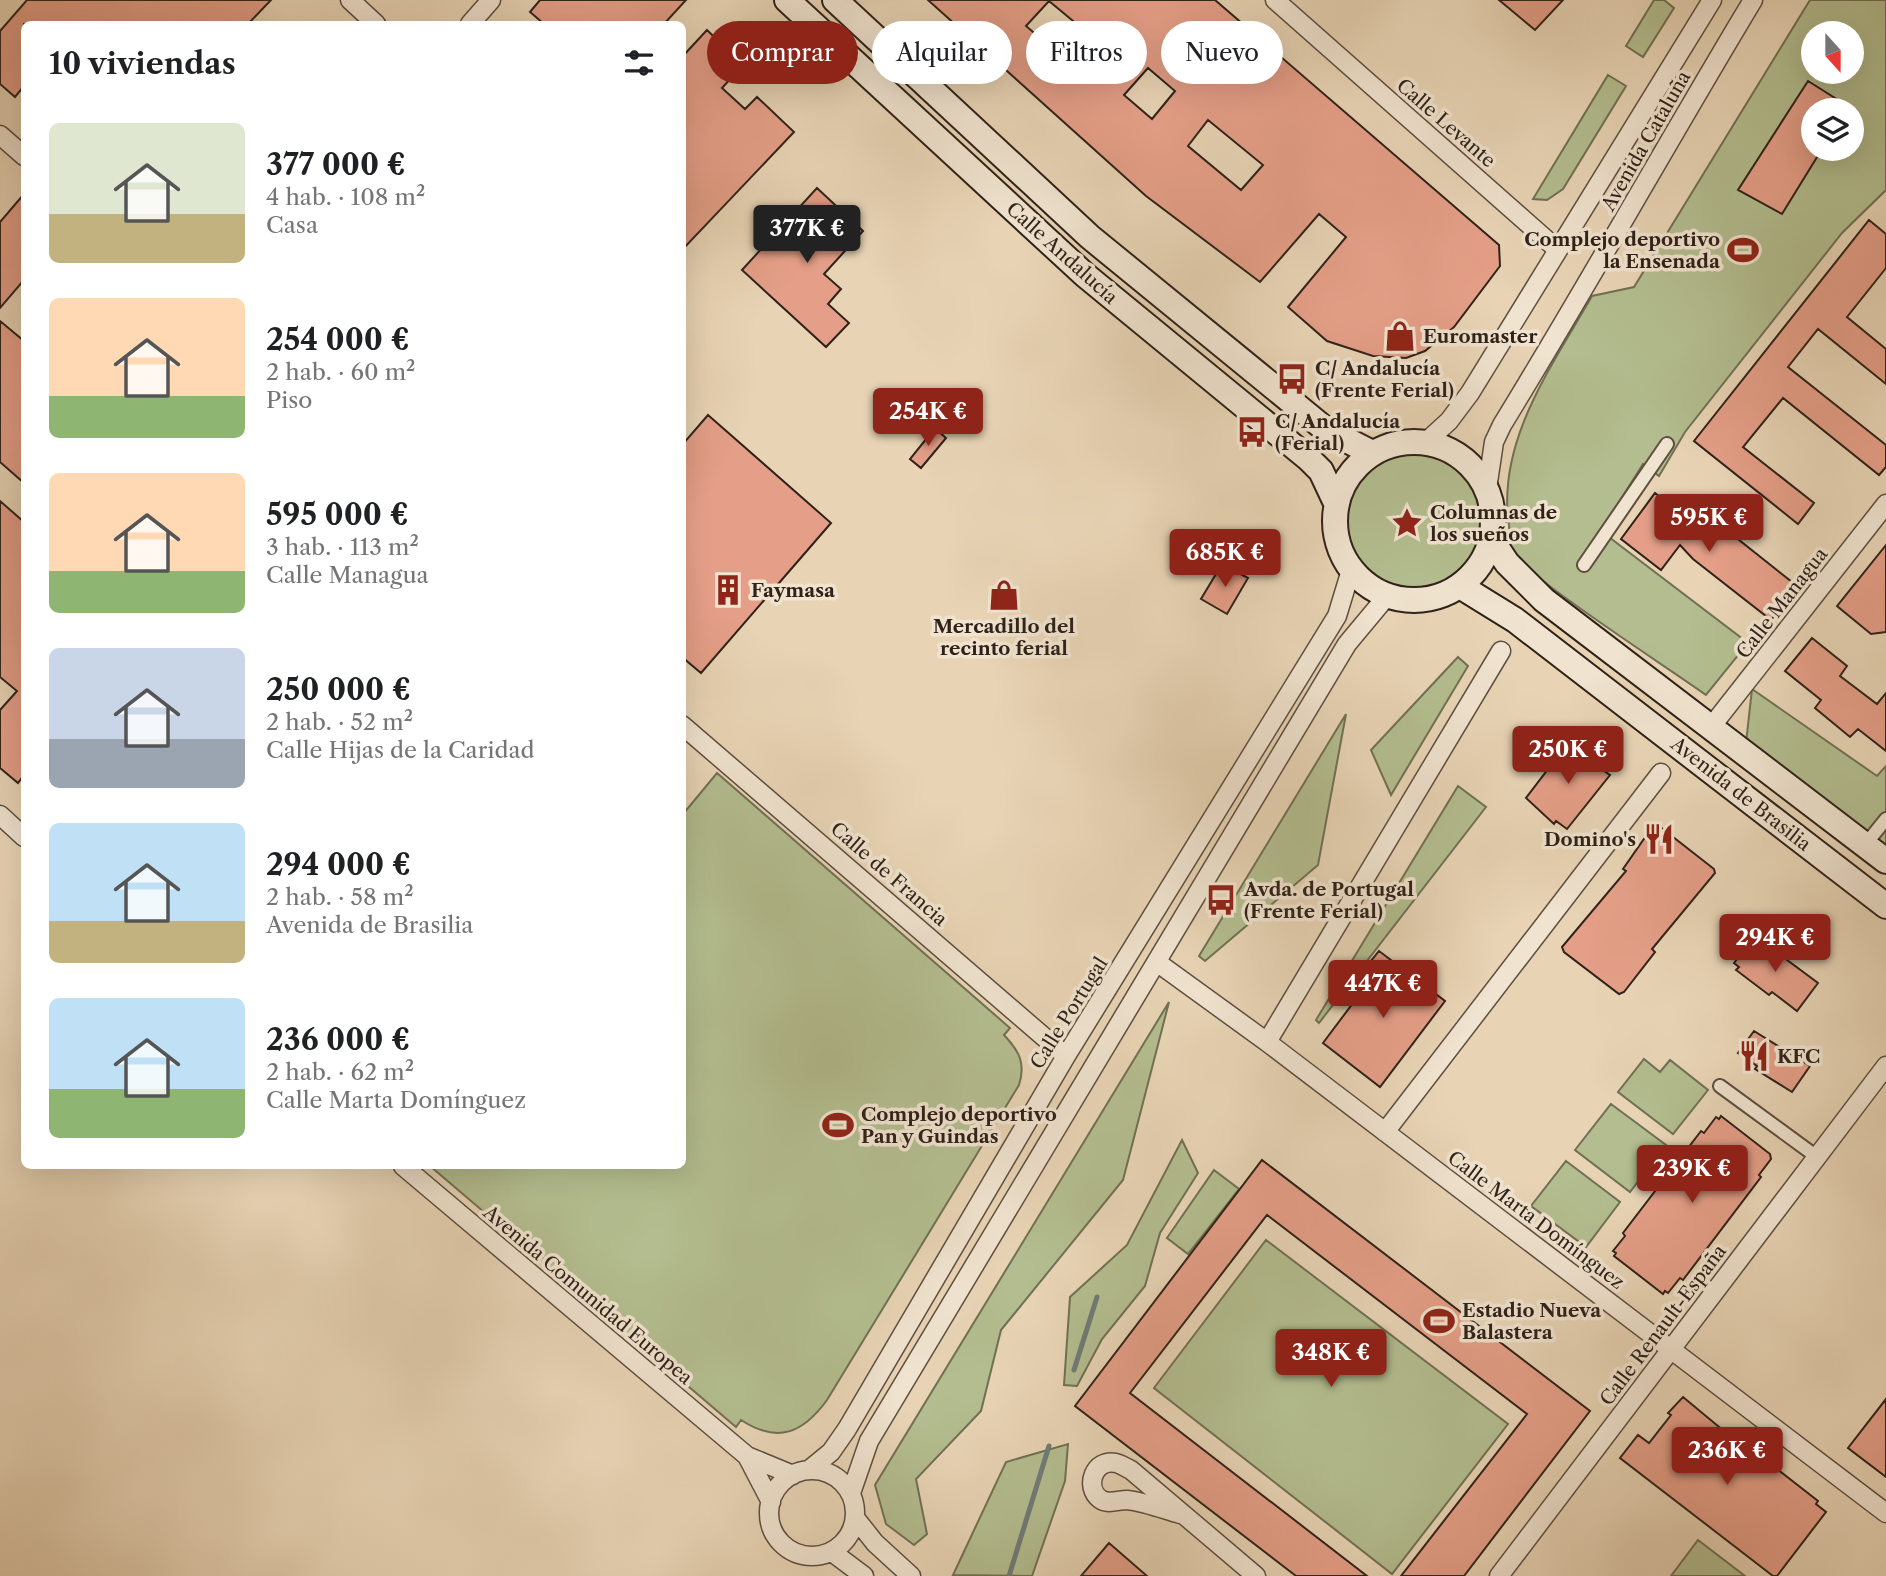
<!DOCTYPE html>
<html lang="es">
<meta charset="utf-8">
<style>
:root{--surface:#fff;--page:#f6f6f6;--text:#202124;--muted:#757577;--accent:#8f2418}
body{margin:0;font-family:"Libre Caslon Text",serif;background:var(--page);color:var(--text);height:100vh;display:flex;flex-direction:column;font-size:26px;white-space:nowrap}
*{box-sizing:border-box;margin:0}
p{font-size:23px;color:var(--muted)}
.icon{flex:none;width:38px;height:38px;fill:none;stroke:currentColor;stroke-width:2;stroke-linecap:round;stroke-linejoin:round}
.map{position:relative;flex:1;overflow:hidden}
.details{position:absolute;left:21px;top:21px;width:665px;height:1148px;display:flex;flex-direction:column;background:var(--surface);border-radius:10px;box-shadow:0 7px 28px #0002}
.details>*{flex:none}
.hud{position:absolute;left:707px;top:21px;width:665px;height:63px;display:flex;gap:14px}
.needle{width:46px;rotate:159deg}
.controls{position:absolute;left:1801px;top:21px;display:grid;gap:14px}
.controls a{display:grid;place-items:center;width:63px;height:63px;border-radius:50%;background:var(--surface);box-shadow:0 7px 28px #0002;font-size:35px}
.price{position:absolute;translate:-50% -60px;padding:0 16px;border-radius:7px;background:var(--accent);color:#fff;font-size:23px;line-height:46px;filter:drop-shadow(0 2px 4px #0008)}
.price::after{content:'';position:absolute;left:50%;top:42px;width:21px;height:16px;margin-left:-10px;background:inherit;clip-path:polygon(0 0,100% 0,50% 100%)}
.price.selected{background:#222;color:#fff}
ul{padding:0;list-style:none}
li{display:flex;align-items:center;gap:21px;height:175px;padding:0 28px}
li span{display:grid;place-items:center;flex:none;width:196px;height:140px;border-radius:10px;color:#555}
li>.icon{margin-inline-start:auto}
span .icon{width:84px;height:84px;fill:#fffc;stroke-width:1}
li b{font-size:30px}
h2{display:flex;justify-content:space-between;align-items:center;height:84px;padding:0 28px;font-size:30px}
.tag{padding:0 24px;border-radius:32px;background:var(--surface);box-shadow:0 7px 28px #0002;font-size:24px;line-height:63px}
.tag.selected{background:var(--accent);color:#fff}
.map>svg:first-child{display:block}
.green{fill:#b3bd8f;stroke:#717054;stroke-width:2;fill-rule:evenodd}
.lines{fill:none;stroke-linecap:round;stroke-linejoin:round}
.stream{stroke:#6f7b77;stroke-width:5}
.building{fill:#e59f88;stroke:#2f2219;stroke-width:2;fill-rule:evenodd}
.pedestrian-casing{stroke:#5d4e40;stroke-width:16}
.minor-casing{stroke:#5d4e40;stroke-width:21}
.secondary-casing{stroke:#2f2219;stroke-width:28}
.pedestrian{stroke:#f0e3cf;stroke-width:12}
.minor{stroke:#f0e3cf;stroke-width:18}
.secondary{stroke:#f0e3cf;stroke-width:24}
.labels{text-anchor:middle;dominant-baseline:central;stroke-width:7;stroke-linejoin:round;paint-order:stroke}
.street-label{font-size:19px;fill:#2f2219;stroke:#f0e3cf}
.poi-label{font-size:19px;font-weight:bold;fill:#2f2219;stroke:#f0e3cf;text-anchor:start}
</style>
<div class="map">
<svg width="1886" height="1576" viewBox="0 0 1886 1576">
<rect width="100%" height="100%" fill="#e8d4b5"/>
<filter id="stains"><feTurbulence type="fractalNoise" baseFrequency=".00286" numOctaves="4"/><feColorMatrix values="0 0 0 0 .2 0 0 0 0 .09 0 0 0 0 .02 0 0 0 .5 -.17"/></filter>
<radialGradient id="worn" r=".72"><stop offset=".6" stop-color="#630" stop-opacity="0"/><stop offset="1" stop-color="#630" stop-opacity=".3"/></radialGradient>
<path class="green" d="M 1654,0 L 1664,0 L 1674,8 L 1643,57 L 1626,46 Z
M 1810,0 L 1886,0 L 1886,190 L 1842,233 L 1685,432 L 1659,476 L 1643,464 L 1601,531 L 1748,643 L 1706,695 C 1676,673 1524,575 1513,553 C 1510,546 1510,534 1509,526 C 1496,442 1552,366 1592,296 L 1634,287 ZM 1813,33 L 1852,33 L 1852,72 L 1813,72 ZM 1813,110 L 1852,110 L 1852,149 L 1813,149 Z
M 1608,75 L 1626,86 L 1563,189 L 1547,200 L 1533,199 Z
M1335 521a79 79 0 1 1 158 0a79 79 0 1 1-158 0Z
M 1458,657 L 1468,666 L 1391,795 L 1371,750 Z
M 1752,689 L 1877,776 L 1886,766 L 1886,846 L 1746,743 Z
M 1346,714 L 1318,865 L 1205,961 L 1199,956 Z
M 717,773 L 1010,1028 L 1004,1035 C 1019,1051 1026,1063 1019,1085 L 827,1400 C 803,1433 778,1444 741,1420 L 736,1427 L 430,1166 L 682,1166 L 683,814 Z
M 1458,786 L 1486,807 L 1319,1023 L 1316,1020 Z
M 1169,1002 L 1123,1180 L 1001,1330 L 981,1411 L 916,1479 L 927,1534 L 914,1545 L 886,1524 L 875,1485 Z
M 1644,1059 L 1660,1072 L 1670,1060 L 1708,1090 L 1673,1134 L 1618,1092 Z
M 1611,1104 L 1666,1145 L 1630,1192 L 1575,1150 Z
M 1182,1140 L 1198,1173 L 1160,1233 L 1145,1286 L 1102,1339 L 1077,1386 L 1064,1385 L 1070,1297 L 1127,1245 Z
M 1566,1161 L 1620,1202 L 1586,1247 L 1531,1206 Z
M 1214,1170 L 1239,1189 L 1188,1254 L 1167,1238 Z
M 1266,1240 L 1508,1424 L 1392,1574 L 1154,1388 Z
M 1068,1444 L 1065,1481 L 1032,1576 L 953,1575 L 1006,1462 Z
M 1698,1540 L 1745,1576 L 1671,1576 Z"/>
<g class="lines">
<path class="stream" d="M 1074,1370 L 1097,1297
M 1009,1576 L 1049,1446"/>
</g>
<path class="building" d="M 27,0 L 271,0 L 248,24 L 24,24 L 24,86 L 15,97 L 0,84 L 0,31 Z
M 540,0 L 686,0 L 664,24 L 544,24 L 530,12 Z
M 928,0 L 1215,0 L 1499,245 L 1500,266 L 1454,327 L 1425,351 L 1406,358 L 1373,356 L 1327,341 L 1288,307 L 1346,237 L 1319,214 L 1260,282 L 1146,196 ZM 1049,1 L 1096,40 L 1073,66 L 1026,26 ZM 1148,68 L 1175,91 L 1152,119 L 1124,95 ZM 1208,120 L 1263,165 L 1241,190 L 1188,146 Z
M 1499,0 L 1563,0 L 1535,30 Z
M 707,30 L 743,65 L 722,88 L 745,109 L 757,97 L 794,132 L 682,250 L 682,57 Z
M 1808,81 L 1854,110 L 1813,110 L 1813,149 L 1822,149 L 1782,214 L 1738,190 Z
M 817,188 L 863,231 L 824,274 L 841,289 L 828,304 L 849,323 L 826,347 L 742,270 Z
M 24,194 L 24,280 L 0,308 L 0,222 Z
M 1869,220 L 1886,234 L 1886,268 L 1847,317 L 1886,349 L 1886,384 L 1818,329 L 1788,367 L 1886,445 L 1886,467 L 1879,475 L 1783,398 L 1743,447 L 1814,503 L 1798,524 L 1694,441 Z
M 0,321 L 24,341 L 24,483 L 0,462 Z
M 708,415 L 831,523 L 701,673 L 682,657 L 682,445 Z
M 935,428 L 946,438 L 921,468 L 910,459 Z
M 1655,493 L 1696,524 L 1705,513 L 1797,586 L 1771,620 L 1693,559 L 1680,545 L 1661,570 L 1621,539 Z
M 0,501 L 24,522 L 24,775 L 18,783 L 0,768 L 0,710 L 17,691 L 0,677 Z
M 1886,545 L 1886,632 L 1871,634 L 1837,606 Z
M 1222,564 L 1248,578 L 1227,614 L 1201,599 Z
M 1812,638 L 1847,666 L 1840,676 L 1877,704 L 1886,693 L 1886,751 L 1858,729 L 1850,737 L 1815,708 L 1821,700 L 1785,671 Z
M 1568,743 L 1600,763 L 1597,766 L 1610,775 L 1567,829 L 1556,821 L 1554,824 L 1526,798 Z
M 1653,826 L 1658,830 L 1659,826 L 1714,869 L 1715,873 L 1652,949 L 1655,952 L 1624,992 L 1619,994 L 1564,952 L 1562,947 L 1626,871 L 1623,869 Z
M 1755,936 L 1818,983 L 1797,1011 L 1772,992 L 1769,995 L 1736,970 L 1739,967 L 1734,963 Z
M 1379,951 L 1445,1001 L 1380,1087 L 1323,1043 L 1368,983 L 1359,976 Z
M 1754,1031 L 1810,1066 L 1792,1092 L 1755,1069 L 1757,1066 L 1738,1053 Z
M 1721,1116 L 1770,1154 L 1771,1159 L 1759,1175 L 1761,1177 L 1683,1280 L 1680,1278 L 1668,1293 L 1665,1291 L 1663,1294 L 1614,1256 L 1616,1253 L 1613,1251 L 1625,1236 L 1623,1233 L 1701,1131 L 1704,1133 L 1716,1117 L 1719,1119 Z
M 1262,1160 L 1590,1411 L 1464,1576 L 1401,1576 L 1527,1414 L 1267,1215 L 1130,1393 L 1367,1576 L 1296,1576 L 1075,1406 Z
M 1683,1397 L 1760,1461 L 1763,1458 L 1818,1501 L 1816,1504 L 1826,1512 L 1777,1576 L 1773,1576 L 1620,1458 L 1638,1435 L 1649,1443 L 1671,1415 L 1668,1413 Z
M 1886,1399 L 1886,1477 L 1848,1448 Z
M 1109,1543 L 1147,1576 L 1081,1576 Z"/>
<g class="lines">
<defs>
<path id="pedestrian" d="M 1584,565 L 1667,444
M 1865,845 L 1886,819
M 1720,1086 L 1817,1157"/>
<path id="minor" d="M 350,0 L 376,24
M 1275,0 L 1558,250
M 470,24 L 491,0
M 0,135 L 24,156
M 1426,442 L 1449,421 L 1470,393 L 1712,0
M 1487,489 L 1494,442 L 1502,425 C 1588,285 1668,141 1753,0
M 682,725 L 1066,1056
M 1711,727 L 1886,504
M 0,815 L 24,837
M 1158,963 L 1267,1042 L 1886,1513
M 1267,1042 L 1501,651
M 1385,1132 L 1661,773
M 403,1166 L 747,1456 L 793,1475
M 747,1456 L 771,1502
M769 1513a43 43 0 1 1 86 0a43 43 0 1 1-86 0Z
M 809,1470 L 831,1452 L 847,1429 L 1066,1056 L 1337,616 L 1351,570
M 851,1493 L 869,1441 L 1347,644 L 1387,596
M 1180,1514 C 1163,1509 1145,1502 1127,1500 C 1118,1500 1108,1505 1100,1499 C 1084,1487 1094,1458 1116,1463 C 1121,1464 1126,1468 1131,1470 L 1256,1576
M 856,1519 L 875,1543 L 911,1576
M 832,1552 L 864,1576
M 1499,1576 L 1886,1066"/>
<path id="secondary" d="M 787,0 L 1085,275 L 1309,459 L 1321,471 L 1336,503
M 835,0 L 1090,237 L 1325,429 L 1372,453
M1335 521a79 79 0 1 1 158 0a79 79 0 1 1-158 0Z
M 1491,539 L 1507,563 L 1544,600 L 1886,861
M 1460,586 L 1515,620 L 1886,906"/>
</defs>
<use href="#pedestrian" class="pedestrian-casing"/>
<use href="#minor" class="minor-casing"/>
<use href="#secondary" class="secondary-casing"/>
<use href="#pedestrian" class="pedestrian"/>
<use href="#minor" class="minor"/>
<use href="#secondary" class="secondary"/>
</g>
<defs>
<symbol id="stadium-bare" viewBox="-9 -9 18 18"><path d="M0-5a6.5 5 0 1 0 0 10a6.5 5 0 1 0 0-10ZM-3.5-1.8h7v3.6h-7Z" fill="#8f2418" stroke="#f0e3cf" stroke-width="2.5" paint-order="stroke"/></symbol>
<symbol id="shop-bare" viewBox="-9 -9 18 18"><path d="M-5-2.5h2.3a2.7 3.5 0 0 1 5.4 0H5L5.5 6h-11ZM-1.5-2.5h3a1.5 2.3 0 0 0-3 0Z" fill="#8f2418" stroke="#f0e3cf" stroke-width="2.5" paint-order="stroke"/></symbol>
<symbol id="bus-bare" viewBox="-9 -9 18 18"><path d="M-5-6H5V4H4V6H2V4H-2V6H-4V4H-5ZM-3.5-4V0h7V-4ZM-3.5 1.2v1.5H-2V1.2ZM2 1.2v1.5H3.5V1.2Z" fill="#8f2418" stroke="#f0e3cf" stroke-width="2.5" paint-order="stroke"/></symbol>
<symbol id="sight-bare" viewBox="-9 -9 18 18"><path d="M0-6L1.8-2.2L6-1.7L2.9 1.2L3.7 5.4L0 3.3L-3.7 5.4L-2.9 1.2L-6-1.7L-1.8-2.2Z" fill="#8f2418" stroke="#f0e3cf" stroke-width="2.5" paint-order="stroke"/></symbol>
<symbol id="building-bare" viewBox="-9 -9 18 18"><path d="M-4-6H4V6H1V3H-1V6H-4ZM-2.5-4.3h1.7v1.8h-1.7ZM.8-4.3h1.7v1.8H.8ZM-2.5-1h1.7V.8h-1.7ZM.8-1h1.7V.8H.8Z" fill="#8f2418" stroke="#f0e3cf" stroke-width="2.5" paint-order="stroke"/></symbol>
<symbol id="restaurant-bare" viewBox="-9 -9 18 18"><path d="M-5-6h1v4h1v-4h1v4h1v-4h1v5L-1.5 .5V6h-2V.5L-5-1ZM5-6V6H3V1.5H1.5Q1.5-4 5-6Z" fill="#8f2418" stroke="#f0e3cf" stroke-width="2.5" paint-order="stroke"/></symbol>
</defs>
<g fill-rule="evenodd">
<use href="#stadium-bare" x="1721" y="228" width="44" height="44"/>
<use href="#shop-bare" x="1378" y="314" width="44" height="44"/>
<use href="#bus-bare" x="1270" y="357" width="44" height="44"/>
<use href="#bus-bare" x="1230" y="410" width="44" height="44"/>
<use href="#sight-bare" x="1385" y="501" width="44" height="44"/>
<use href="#building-bare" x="706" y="568" width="44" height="44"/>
<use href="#shop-bare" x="982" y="573" width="44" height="44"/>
<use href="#restaurant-bare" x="1637" y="817" width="44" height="44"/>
<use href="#bus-bare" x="1199" y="878" width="44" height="44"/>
<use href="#restaurant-bare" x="1732" y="1034" width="44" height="44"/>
<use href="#stadium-bare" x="816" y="1103" width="44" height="44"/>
<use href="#stadium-bare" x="1417" y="1299" width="44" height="44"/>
</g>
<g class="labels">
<g class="street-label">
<text transform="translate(1446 123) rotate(41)">Calle Levante</text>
<text transform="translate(1646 141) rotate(-60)">Avenida Cataluña</text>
<text transform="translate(1062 253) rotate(42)">Calle Andalucía</text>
<text transform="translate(1782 603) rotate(-52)">Calle Managua</text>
<text transform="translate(1741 794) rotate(38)">Avenida de Brasilia</text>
<text transform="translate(889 874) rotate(41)">Calle de Francia</text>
<text transform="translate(1069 1013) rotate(-58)">Calle Portugal</text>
<text transform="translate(1536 1220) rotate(37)">Calle Marta Domínguez</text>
<text transform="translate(588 1295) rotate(40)">Avenida Comunidad Europea</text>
<text transform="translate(1663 1325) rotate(-53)">Calle Renault-España</text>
</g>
<g class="poi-label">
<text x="1720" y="239" text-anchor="end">Complejo deportivo<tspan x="1720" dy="22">la Ensenada</tspan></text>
<text x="1423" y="336">Euromaster</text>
<text x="1315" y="368">C/ Andalucía<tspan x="1315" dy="22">(Frente Ferial)</tspan></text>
<text x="1275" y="421">C/ Andalucía<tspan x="1275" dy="22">(Ferial)</tspan></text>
<text x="1430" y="512">Columnas de<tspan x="1430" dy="22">los sueños</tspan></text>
<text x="751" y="590">Faymasa</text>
<text x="1004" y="626" text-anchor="middle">Mercadillo del<tspan x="1004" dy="22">recinto ferial</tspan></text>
<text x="1636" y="839" text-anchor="end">Domino's</text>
<text x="1244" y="889">Avda. de Portugal<tspan x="1244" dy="22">(Frente Ferial)</tspan></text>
<text x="1777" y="1056">KFC</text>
<text x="861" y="1114">Complejo deportivo<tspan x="861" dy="22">Pan y Guindas</tspan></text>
<text x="1462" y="1310">Estadio Nueva<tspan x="1462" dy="22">Balastera</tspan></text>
</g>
</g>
<rect width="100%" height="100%" filter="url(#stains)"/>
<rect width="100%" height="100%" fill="url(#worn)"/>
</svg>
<div class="controls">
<a><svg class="needle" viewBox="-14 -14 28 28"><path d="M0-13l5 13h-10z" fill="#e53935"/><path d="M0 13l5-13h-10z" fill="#757577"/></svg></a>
<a><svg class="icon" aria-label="layers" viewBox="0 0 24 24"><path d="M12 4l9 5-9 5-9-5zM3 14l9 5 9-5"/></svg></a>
</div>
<b class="price selected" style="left:807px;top:265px">377K €</b>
<b class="price" style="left:928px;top:448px">254K €</b>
<b class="price" style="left:1709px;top:554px">595K €</b>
<b class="price" style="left:1225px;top:589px">685K €</b>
<b class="price" style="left:1568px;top:786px">250K €</b>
<b class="price" style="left:1775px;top:974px">294K €</b>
<b class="price" style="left:1383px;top:1020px">447K €</b>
<b class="price" style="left:1692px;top:1205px">239K €</b>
<b class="price" style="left:1331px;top:1389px">348K €</b>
<b class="price" style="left:1727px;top:1487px">236K €</b>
<div class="hud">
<a class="tag selected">Comprar</a>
<a class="tag">Alquilar</a>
<a class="tag">Filtros</a>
<a class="tag">Nuevo</a>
</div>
<section class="details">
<h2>10 viviendas<svg class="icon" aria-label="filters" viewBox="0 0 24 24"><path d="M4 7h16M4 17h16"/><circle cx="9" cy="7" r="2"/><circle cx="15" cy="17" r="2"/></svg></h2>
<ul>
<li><span style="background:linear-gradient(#dfe7d0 65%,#c2b280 0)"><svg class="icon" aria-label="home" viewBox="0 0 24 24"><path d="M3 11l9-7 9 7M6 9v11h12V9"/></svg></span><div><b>377 000 €</b><p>4 hab. · 108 m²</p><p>Casa</p></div></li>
<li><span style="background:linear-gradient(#ffd9b3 70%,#8fb573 0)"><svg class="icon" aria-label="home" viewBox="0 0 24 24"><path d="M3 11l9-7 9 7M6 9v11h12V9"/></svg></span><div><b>254 000 €</b><p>2 hab. · 60 m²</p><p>Piso</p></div></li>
<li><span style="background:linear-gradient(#ffd9b3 70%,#8fb573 0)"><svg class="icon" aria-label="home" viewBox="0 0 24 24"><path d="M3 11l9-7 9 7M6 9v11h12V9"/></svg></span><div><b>595 000 €</b><p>3 hab. · 113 m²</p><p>Calle Managua</p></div></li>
<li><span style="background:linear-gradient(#c9d6e8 65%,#9aa5b1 0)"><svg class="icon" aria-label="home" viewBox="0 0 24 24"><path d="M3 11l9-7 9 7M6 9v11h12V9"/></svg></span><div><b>250 000 €</b><p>2 hab. · 52 m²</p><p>Calle Hijas de la Caridad</p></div></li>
<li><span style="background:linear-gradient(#bfe0f5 70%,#c2b280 0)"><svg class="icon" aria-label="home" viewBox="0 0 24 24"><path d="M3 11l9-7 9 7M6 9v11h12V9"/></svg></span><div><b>294 000 €</b><p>2 hab. · 58 m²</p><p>Avenida de Brasilia</p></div></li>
<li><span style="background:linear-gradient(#bfe0f5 65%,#8fb573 0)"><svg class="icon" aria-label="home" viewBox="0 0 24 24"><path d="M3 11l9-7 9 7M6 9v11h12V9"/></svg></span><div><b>236 000 €</b><p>2 hab. · 62 m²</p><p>Calle Marta Domínguez</p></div></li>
</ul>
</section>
</div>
